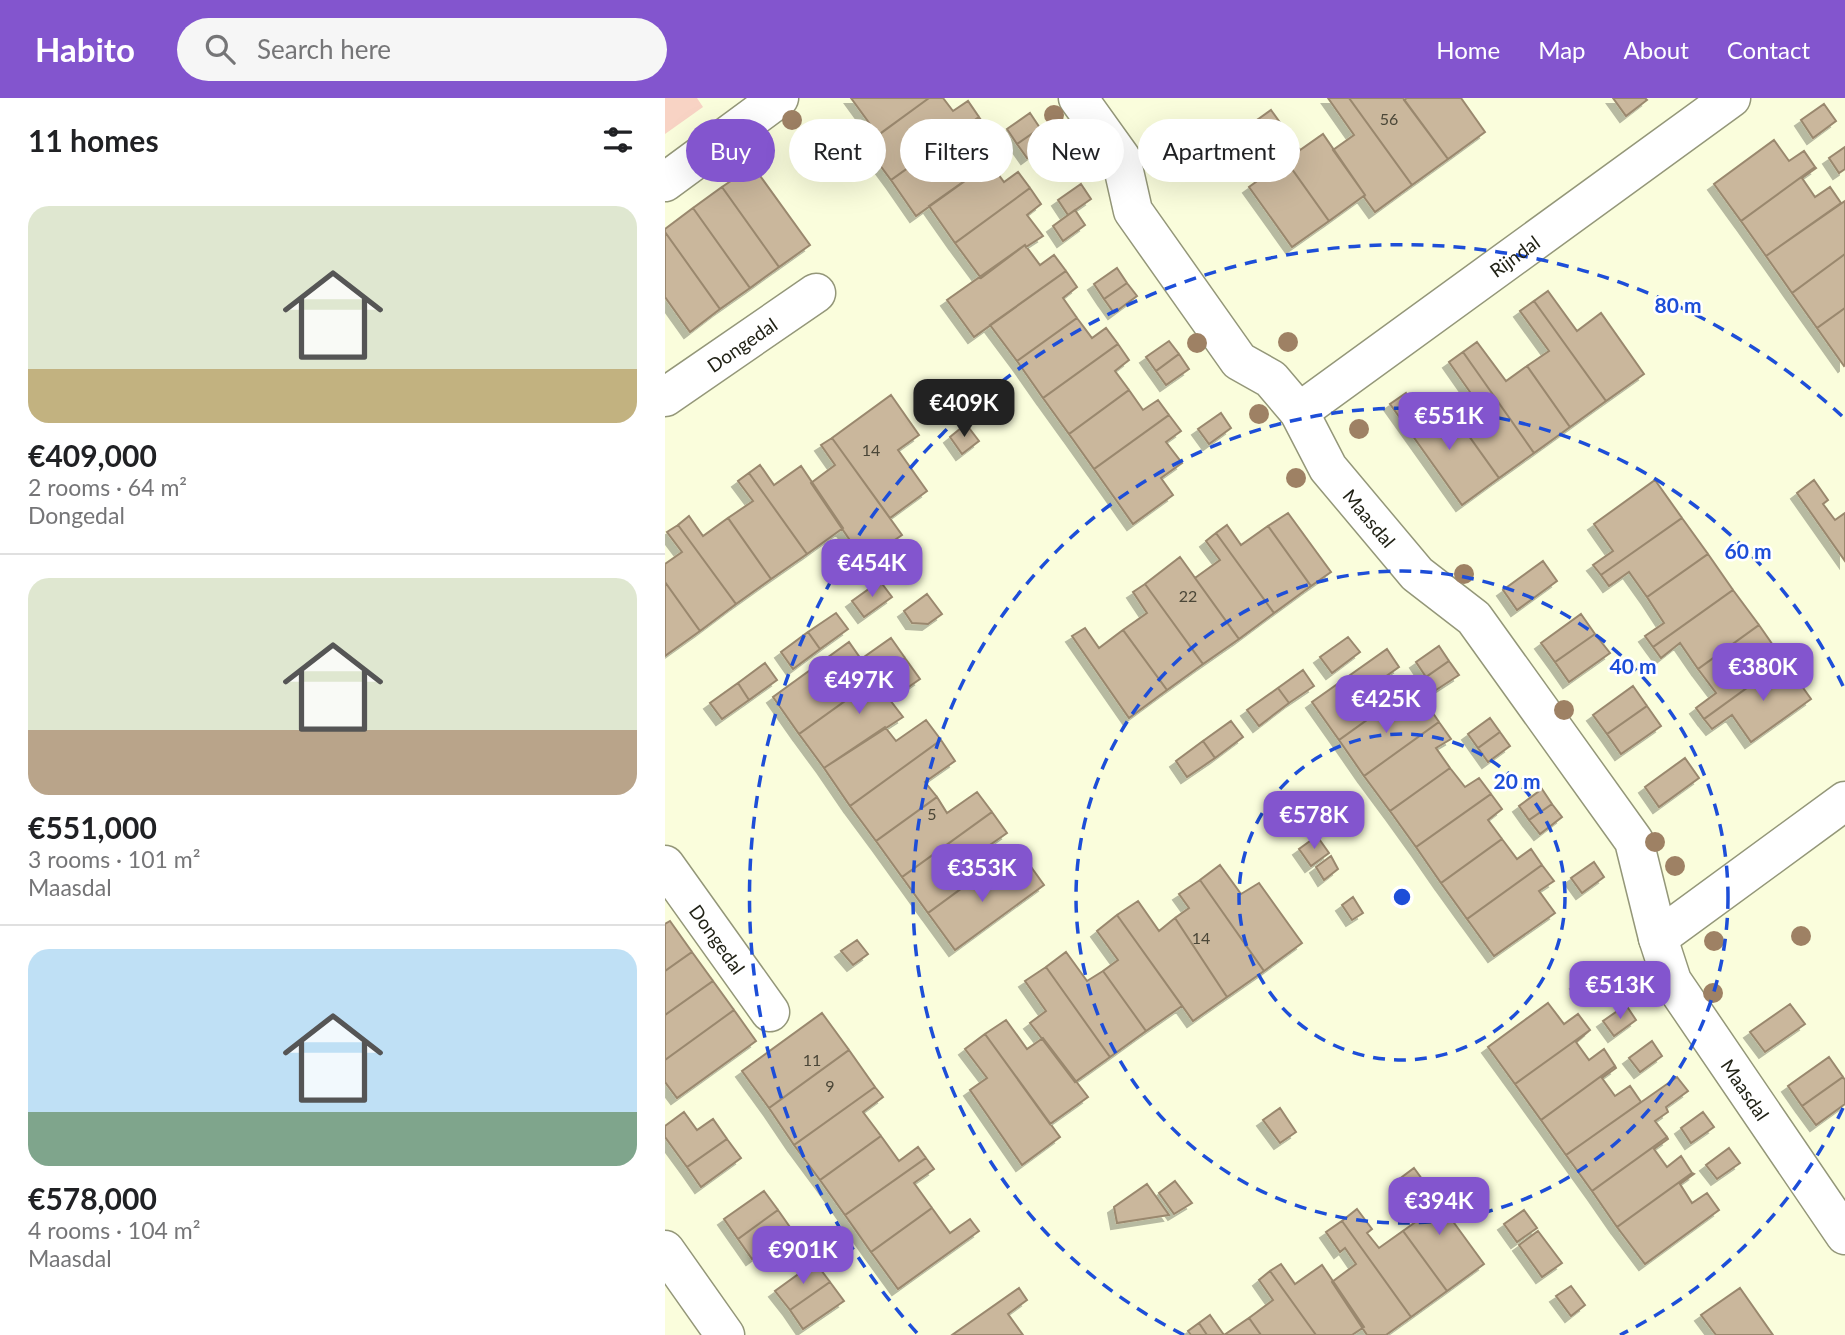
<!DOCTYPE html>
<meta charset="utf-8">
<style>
:root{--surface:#fff;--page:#f6f6f6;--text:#202124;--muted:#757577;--line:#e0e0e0;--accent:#8355ce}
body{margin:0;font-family:Lato,sans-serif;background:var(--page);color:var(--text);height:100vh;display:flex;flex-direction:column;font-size:26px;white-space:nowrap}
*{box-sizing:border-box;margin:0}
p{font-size:23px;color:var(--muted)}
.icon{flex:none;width:38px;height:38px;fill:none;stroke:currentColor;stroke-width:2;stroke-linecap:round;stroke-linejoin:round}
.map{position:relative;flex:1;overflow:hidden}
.panel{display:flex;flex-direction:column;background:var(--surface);width:665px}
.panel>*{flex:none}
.banner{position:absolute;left:21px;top:21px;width:665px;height:63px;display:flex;gap:14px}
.price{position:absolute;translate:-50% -60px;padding:0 16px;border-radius:14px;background:var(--accent);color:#fff;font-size:23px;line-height:46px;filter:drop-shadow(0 2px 4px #0008)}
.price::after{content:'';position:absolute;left:50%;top:42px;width:21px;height:16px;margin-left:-10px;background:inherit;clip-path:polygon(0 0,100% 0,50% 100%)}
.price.selected{background:#222;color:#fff}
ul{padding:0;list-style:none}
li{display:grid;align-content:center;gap:14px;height:371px;padding:0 28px}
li+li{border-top:2px solid var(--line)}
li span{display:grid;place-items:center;height:217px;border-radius:21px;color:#555}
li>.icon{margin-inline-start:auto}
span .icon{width:126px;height:126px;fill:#fffc;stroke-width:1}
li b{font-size:30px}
h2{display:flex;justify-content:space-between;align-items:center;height:84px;padding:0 28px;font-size:30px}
.chip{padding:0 24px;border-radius:32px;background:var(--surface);box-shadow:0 7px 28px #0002;font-size:24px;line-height:63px}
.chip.selected{background:var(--accent);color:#fff}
header{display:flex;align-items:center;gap:42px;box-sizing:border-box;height:98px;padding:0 35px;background:var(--accent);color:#fff}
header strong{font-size:33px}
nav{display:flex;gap:38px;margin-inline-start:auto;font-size:24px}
.search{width:490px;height:63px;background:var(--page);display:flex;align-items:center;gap:18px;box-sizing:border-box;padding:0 24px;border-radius:38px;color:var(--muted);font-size:26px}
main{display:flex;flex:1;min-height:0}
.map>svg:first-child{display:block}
.green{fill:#f8d3c4}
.building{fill:#cab79c;stroke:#9a886e;stroke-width:2;filter:url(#shadow)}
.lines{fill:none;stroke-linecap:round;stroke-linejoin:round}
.street-casing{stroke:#949779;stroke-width:41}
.street{stroke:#fff;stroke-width:38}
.tree{fill:#9e8164}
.ring{fill:none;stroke:#1d4ed8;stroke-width:3.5;stroke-dasharray:12 9}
.labels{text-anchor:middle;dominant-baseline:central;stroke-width:5;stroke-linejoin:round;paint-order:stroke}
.number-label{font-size:16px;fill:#4b4738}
.street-label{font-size:19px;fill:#212216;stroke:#fff}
.centre{fill:#1d4ed8;stroke:#fff;stroke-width:3.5}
.ring-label{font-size:21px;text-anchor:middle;font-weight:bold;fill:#1d4ed8;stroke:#fff;stroke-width:5;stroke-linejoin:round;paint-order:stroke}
</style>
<header>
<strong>Habito</strong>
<div class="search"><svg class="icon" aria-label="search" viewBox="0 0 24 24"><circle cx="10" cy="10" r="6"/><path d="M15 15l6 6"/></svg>Search here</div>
<nav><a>Home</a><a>Map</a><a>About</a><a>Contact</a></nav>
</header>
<main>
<section class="panel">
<h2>11 homes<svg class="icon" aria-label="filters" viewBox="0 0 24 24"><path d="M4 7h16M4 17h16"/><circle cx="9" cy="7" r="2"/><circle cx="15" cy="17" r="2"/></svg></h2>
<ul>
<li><span style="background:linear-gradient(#dfe7d0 75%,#c2b280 0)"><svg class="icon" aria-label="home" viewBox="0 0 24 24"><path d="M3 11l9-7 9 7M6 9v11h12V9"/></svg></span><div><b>€409,000</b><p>2 rooms · 64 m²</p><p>Dongedal</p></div></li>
<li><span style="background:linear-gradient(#dfe7d0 70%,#b9a48a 0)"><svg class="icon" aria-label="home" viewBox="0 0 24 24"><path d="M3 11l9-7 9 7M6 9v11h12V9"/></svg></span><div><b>€551,000</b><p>3 rooms · 101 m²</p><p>Maasdal</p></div></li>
<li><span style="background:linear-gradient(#bfe0f5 75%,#7fa58c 0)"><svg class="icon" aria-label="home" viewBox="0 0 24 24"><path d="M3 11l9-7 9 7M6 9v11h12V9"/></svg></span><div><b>€578,000</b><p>4 rooms · 104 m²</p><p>Maasdal</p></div></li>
</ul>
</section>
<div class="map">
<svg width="1180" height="1237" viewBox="0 0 1180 1237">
<defs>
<filter id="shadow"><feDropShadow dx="-6" dy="6" stdDeviation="0" flood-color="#0004"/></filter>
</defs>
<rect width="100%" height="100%" fill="#fafddc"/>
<path class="green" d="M 0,0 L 32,0 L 38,9 L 0,36 Z"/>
<path class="building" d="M 186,0 L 264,0 L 213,37 Z
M 264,0 L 278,0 L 288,13 L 303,3 L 314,19 L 226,82 L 200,47 Z
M 663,0 L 684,0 L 747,87 L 710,114 L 699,99 L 700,97 L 668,52 L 689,37 Z
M 684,0 L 738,0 L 783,61 L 747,87 Z
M 742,0 L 796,0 L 820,34 L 783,61 L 739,2 Z
M 948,0 L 980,0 L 982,2 L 961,18 Z
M 1159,6 L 1171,23 L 1148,40 L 1136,22 Z
M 606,12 L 635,52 L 658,36 L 700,97 L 664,123 L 592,22 Z
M 365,15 L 375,30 L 352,46 L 342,31 Z
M 314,19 L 324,34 L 310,44 L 325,65 L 251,118 L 226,82 Z
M 592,22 L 664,123 L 627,149 L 584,89 L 606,73 L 578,33 Z
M 375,30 L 385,43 L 362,60 L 352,46 Z
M 1109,42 L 1124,63 L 1139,53 L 1150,69 L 1076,123 L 1049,86 Z
M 1180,49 L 1180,71 L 1174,75 L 1164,60 Z
M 325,65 L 339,84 L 353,74 L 365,90 L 290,145 L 264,108 Z
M 88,68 L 145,147 L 114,169 L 57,89 Z
M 1150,69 L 1151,70 L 1137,80 L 1150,99 L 1165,89 L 1176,105 L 1101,158 L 1076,123 Z
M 416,86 L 426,101 L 403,117 L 393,102 Z
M 57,89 L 114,169 L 85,190 L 28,110 Z
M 365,90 L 376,106 L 362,117 L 378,138 L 361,149 L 360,147 L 316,180 L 290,145 Z
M 1180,103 L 1180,156 L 1127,195 L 1101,158 Z
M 28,110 L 85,190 L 55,211 L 0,134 L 0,131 Z
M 410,112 L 420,127 L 398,143 L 388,128 Z
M 0,134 L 55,211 L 25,234 L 0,199 Z
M 360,147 L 375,167 L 389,157 L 401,173 L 309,239 L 282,202 Z
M 1180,156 L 1180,210 L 1152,230 L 1127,195 Z
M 452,170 L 462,185 L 439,201 L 429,186 Z
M 401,173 L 412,189 L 398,200 L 412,220 L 352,263 L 325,227 Z
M 462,185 L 472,198 L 449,215 L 439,201 Z
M 883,193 L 912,233 L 936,215 L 979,276 L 941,303 L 869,203 Z
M 869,203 L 941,303 L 905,329 L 862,268 L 884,253 L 855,213 Z
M 1180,210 L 1180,267 L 1179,268 L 1152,230 Z
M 412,220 L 427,240 L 441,230 L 453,246 L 378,300 L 352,263 Z
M 504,243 L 514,256 L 491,273 L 481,259 Z
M 812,244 L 841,283 L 862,268 L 905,329 L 869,355 L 798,254 Z
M 453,246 L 464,262 L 450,273 L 464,292 L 404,336 L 378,300 Z
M 798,254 L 869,355 L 834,380 L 791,320 L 812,304 L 784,264 Z
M 514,256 L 524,271 L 501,287 L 491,273 Z
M 464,292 L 478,312 L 493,302 L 504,317 L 429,371 L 404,336 Z
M 741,295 L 769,335 L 791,320 L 834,380 L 797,407 L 725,306 Z
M 226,297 L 254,337 L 233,352 L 262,393 L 225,420 L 167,340 Z
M 556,315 L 566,330 L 544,346 L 533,331 Z
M 504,317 L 516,333 L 501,344 L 517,365 L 496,380 L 508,397 L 468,426 L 429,371 Z
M 301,326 L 314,343 L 297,356 L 285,339 Z
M 167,340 L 237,437 L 199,463 L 146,385 L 170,367 L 156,347 Z
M 95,367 L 109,387 L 136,368 L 178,430 L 142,456 L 84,375 Z
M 84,375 L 142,456 L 106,481 L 63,420 L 88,403 L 73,383 Z
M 990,382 L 1017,420 L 936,477 L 928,467 L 948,453 L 929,426 Z
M 1149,382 L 1163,402 L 1158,406 L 1170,422 L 1180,415 L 1180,463 L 1132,395 Z
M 623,415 L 666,474 L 646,488 L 603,428 Z
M 24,418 L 38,438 L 63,420 L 106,481 L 71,506 L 13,427 Z
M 1017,420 L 1043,456 L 982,499 L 964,474 L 944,488 L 936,477 Z
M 13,427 L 71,506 L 35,533 L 0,484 L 0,466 L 17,454 L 2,434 Z
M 562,427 L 576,447 L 603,428 L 646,488 L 609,515 L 551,435 Z
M 551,435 L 609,515 L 574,541 L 530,480 L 555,462 L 541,443 Z
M 1043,456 L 1068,492 L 988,549 L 980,538 L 999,525 L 982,499 Z
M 515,459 L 574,541 L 538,566 L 480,486 Z
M 878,463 L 892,483 L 852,512 L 838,492 Z
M 215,483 L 227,499 L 199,519 L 187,503 Z
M 0,484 L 35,533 L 0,558 Z
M 480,486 L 538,566 L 502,592 L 458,532 L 482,515 L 468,494 Z
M 1068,492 L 1094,527 L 1033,571 L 1015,545 L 996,560 L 988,549 Z
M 262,496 L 277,516 L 263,526 L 247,525 L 239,513 Z
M 171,515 L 183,531 L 155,551 L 143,534 Z
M 916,516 L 930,536 L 890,564 L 876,545 Z
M 1094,527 L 1119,563 L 1039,621 L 1031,610 L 1051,595 L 1033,571 Z
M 420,530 L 434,550 L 458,532 L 502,592 L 464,620 L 407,538 Z
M 143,534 L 155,551 L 128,571 L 116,554 Z
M 930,536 L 945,555 L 904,584 L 890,564 Z
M 683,539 L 695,554 L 667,575 L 655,559 Z
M 226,540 L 240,560 L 134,636 L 108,599 L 184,544 L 196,561 Z
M 774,548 L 784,563 L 761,579 L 751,564 Z
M 722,551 L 734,569 L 720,579 L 734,599 L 674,642 L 647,604 Z
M 240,560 L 255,581 L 225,602 L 238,619 L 159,670 L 134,636 Z
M 784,563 L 794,577 L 771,592 L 761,579 Z
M 1119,563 L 1146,601 L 1086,644 L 1067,617 L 1047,631 L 1039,621 Z
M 100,565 L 112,582 L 84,602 L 73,585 Z
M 638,572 L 649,588 L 624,605 L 613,590 Z
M 73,585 L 84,602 L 57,621 L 45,605 Z
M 968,588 L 982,608 L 942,636 L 928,617 Z
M 613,590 L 624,605 L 594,628 L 582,612 Z
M 734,599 L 748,619 L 763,608 L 774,624 L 699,678 L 674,642 Z
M 982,608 L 996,628 L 956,656 L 942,636 Z
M 825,620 L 835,634 L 813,650 L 803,636 Z
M 261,622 L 276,642 L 185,708 L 159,670 L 220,629 L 231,643 Z
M 566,623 L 578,639 L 550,660 L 538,643 Z
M 774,624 L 786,641 L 771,650 L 785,670 L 725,713 L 699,678 Z
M 835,634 L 845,648 L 823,664 L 813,650 Z
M 276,642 L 290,663 L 260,684 L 272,699 L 211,743 L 185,708 Z
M 538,643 L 550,660 L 522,679 L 511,663 Z
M 1020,660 L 1034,680 L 994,709 L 980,689 Z
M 785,670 L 800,689 L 814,680 L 826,696 L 751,749 L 725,713 Z
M 877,691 L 887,706 L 864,722 L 854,708 Z
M 312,694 L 327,714 L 237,779 L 211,743 L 272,699 L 282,715 Z
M 826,696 L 837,711 L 823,722 L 837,741 L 776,785 L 751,749 Z
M 887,706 L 897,719 L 875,736 L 864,722 Z
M 327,714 L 342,735 L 312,756 L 323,771 L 263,815 L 237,779 Z
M 652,738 L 664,755 L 646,768 L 634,751 Z
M 837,741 L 852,761 L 866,751 L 877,767 L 802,821 L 776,785 Z
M 666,758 L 673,771 L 659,782 L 651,769 Z
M 929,764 L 939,779 L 917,795 L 906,780 Z
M 364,766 L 379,787 L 290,852 L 263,815 L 323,771 L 334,786 Z
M 555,767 L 576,796 L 594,785 L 637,845 L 599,873 L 535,782 Z
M 877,767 L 889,783 L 874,793 L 890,815 L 829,858 L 802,821 Z
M 535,782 L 599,873 L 562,899 L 510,820 L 524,810 L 514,796 Z
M 688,799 L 698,815 L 687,822 L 677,807 Z
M 473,803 L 494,833 L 510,820 L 562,899 L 528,923 L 452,817 Z
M 452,817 L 517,908 L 481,933 L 438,873 L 453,862 L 432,833 Z
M 5,823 L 27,854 L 0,873 L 0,826 Z
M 192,842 L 203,856 L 188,867 L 176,853 Z
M 27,854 L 48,883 L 0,917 L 0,873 Z
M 401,854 L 422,883 L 438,873 L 481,933 L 445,959 L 381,869 Z
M 381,869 L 445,959 L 410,984 L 365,925 L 381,913 L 360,883 Z
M 933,869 L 944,883 L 922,900 L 911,885 Z
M 48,883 L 69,912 L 0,962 L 0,917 Z
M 883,905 L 899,926 L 913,916 L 925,932 L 850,986 L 823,949 Z
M 1125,906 L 1140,926 L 1100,954 L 1085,934 Z
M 961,907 L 971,922 L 949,938 L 938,923 Z
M 69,912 L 91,943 L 12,1000 L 0,984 L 0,962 Z
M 157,915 L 184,952 L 104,1010 L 77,973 Z
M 341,922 L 362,951 L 378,940 L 423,999 L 385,1026 L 320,936 Z
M 925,932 L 911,944 L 924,962 L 939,951 L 950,968 L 876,1022 L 850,986 Z
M 320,936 L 395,1039 L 357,1067 L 305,992 L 322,980 L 300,951 Z
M 987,943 L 997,958 L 975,974 L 964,960 Z
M 184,952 L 210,989 L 129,1047 L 104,1010 Z
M 1164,959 L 1178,979 L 1137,1008 L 1123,988 Z
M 950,968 L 951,970 L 937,980 L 950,998 L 965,988 L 976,1004 L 901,1057 L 876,1022 Z
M 1012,979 L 1023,993 L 1001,1009 L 1003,1014 L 990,1023 L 1002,1039 L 927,1093 L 901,1057 Z
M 1178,979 L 1180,982 L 1180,1006 L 1151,1027 L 1137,1008 Z
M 210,989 L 218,999 L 198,1014 L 216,1038 L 155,1082 L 129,1047 Z
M 615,1010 L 631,1034 L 615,1045 L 598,1022 Z
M 19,1014 L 32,1032 L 48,1021 L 62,1041 L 22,1069 L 0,1039 L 0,1028 Z
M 1038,1014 L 1049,1029 L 1026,1045 L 1016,1030 Z
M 216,1038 L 234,1063 L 253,1049 L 261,1060 L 180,1117 L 155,1082 Z
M 1002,1039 L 1003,1041 L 989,1051 L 1002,1069 L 1016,1058 L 1027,1075 L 952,1129 L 927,1093 Z
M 62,1041 L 76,1060 L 36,1089 L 22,1069 Z
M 1064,1050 L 1075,1065 L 1052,1081 L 1041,1067 Z
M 261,1060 L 269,1071 L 249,1085 L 267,1110 L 206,1154 L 180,1117 Z
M 749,1070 L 819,1166 L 782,1193 L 738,1133 L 763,1115 L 752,1098 L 747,1102 L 733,1082 Z
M 1027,1075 L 1029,1076 L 1015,1086 L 1027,1105 L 1042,1095 L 1054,1112 L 980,1166 L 952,1129 Z
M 510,1083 L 527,1105 L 509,1116 L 494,1095 Z
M 482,1086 L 504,1117 L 452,1125 L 449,1109 Z
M 99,1093 L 113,1112 L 73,1141 L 59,1121 Z
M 267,1110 L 285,1135 L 305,1121 L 314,1133 L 233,1191 L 206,1154 Z
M 692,1111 L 707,1131 L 702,1135 L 714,1150 L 738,1133 L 782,1193 L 746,1219 L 677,1123 Z
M 113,1112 L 127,1132 L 87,1161 L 73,1141 Z
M 859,1112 L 872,1130 L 852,1144 L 839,1126 Z
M 677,1123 L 746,1219 L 721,1237 L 702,1237 L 667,1184 L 691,1166 L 680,1150 L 675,1154 L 661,1134 Z
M 873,1133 L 897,1165 L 877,1179 L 854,1147 Z
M 150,1164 L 165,1184 L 125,1212 L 110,1193 Z
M 616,1166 L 630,1186 L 657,1167 L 699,1229 L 687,1237 L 651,1237 L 605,1173 Z
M 605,1173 L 651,1237 L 596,1237 L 584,1220 L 608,1202 L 594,1182 Z
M 165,1184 L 179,1203 L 138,1231 L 125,1212 Z
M 906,1188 L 920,1207 L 906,1218 L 891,1198 Z
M 354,1190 L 362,1202 L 343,1216 L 358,1237 L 287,1237 Z
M 1075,1190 L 1108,1237 L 1051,1237 L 1036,1217 Z
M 545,1217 L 559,1237 L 584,1220 L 596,1237 L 542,1237 L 534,1225 Z
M 534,1225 L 542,1237 L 526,1237 L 523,1233 Z"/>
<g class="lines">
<defs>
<g id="street">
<path id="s1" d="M 413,0 L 456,60 L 468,113 L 574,263 L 606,281 L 634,314 L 663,370 L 752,476 L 809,520 L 969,743 L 993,840 L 1007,883 L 1180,1137"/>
<path d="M 0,84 L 114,0"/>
<path id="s2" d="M 0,299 L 151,195"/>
<path id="s3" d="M 634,314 L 1066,0"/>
<path id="s4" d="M 0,767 L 105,914"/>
<path d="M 993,840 L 1180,703"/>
<path d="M 0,1152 L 60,1237"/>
</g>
</defs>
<use href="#street" class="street-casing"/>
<use href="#street" class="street"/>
</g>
<g class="tree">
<circle cx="389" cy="17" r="10"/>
<circle cx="127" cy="22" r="10"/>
<circle cx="623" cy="244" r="10"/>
<circle cx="532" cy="245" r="10"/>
<circle cx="594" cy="316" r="10"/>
<circle cx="694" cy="331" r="10"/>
<circle cx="631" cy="380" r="10"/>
<circle cx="799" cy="476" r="10"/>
<circle cx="899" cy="612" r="10"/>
<circle cx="990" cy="744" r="10"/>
<circle cx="1010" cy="768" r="10"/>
<circle cx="1136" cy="838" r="10"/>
<circle cx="1049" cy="843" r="10"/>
<circle cx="1048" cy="895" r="10"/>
</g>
<g class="ring">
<circle cx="737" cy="799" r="163"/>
<circle cx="737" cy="799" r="326"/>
<path d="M1178 1010A489 489 0 0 1 955 1237M519 1237A489 489 0 1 1 1178 588"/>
<path d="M252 1235A652 652 0 0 1 1177 318"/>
</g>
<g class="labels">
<g class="number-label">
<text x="724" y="20">56</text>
<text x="206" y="351">14</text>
<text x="523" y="497">22</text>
<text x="267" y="715">5</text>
<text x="536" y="839">14</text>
<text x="147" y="961">11</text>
<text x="165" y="987">9</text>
</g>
<g class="street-label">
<text stroke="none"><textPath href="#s3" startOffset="266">Rijndal</textPath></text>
<text stroke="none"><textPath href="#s2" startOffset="93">Dongedal</textPath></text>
<text stroke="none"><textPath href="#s1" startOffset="520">Maasdal</textPath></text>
<text stroke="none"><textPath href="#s4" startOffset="91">Dongedal</textPath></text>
<text stroke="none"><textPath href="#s1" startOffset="1216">Maasdal</textPath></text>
</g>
</g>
<circle cx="737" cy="799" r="10" class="centre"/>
<g class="ring-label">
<text x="1013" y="215">80 m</text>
<text x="1083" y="461">60 m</text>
<text x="968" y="576">40 m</text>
<text x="852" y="691">20 m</text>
</g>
</svg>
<b class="price selected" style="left:299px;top:341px">€409K</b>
<b class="price" style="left:784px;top:354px">€551K</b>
<b class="price" style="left:207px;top:501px">€454K</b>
<b class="price" style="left:1098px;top:605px">€380K</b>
<b class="price" style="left:194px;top:618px">€497K</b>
<b class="price" style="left:721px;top:637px">€425K</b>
<b class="price" style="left:649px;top:753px">€578K</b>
<b class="price" style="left:317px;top:806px">€353K</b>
<b class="price" style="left:955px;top:923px">€513K</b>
<b class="price" style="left:774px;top:1139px">€394K</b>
<b class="price" style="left:138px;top:1188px">€901K</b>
<div class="banner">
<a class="chip selected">Buy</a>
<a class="chip">Rent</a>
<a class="chip">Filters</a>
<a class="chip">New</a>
<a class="chip">Apartment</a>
</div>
</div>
</main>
